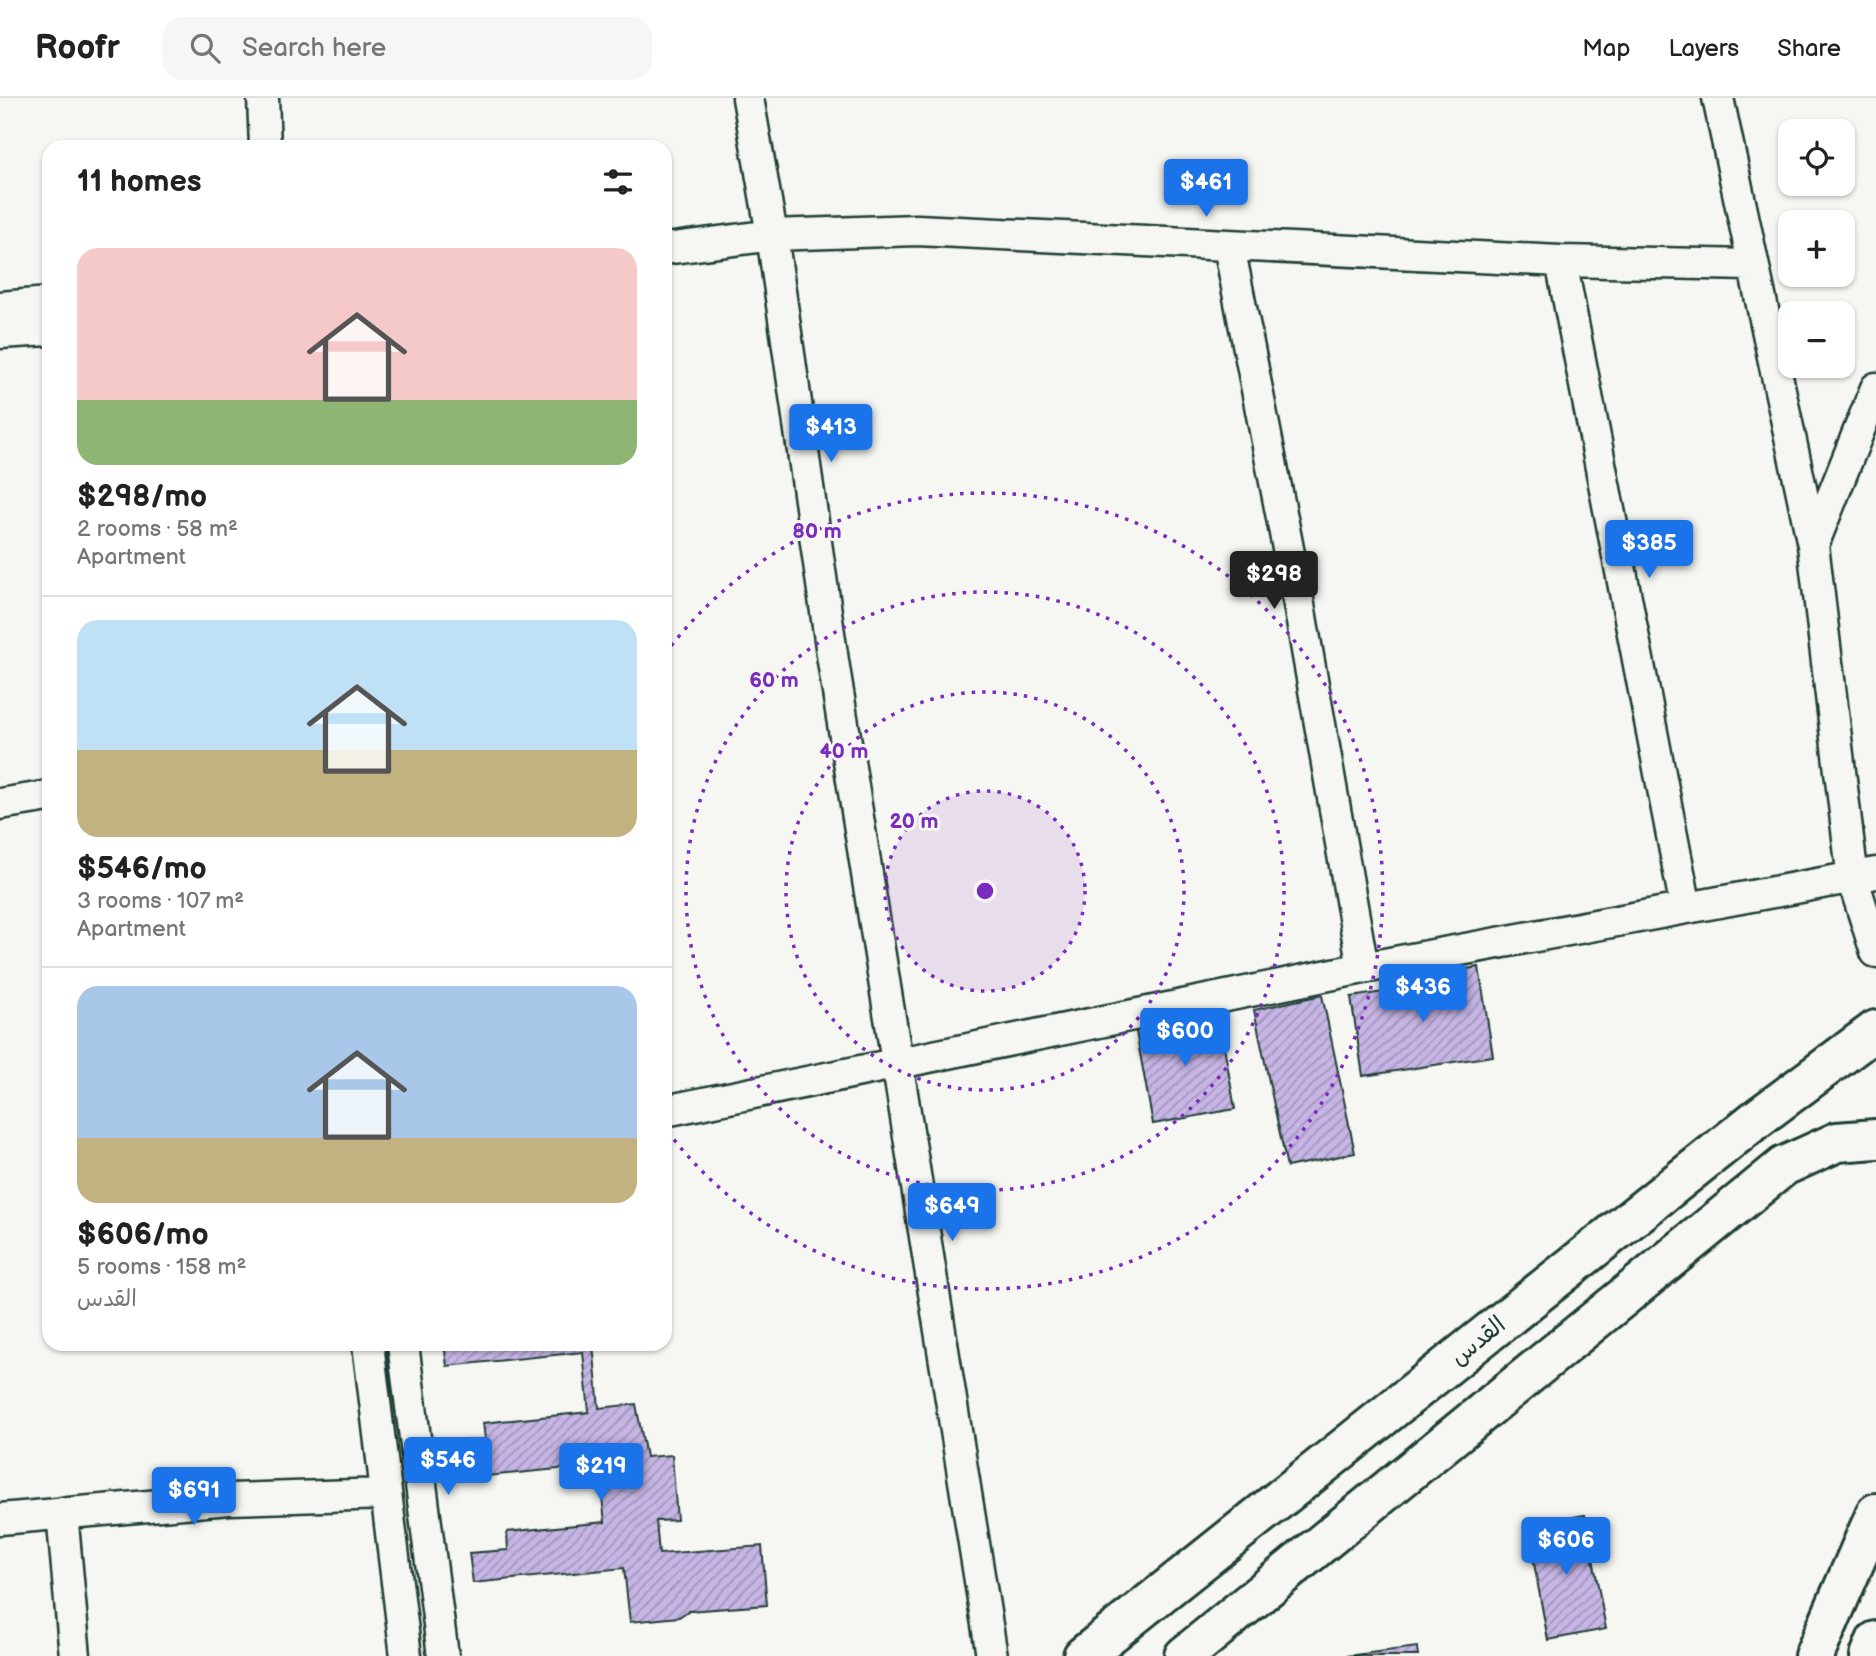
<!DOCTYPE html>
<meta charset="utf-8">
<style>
:root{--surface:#fff;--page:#f6f6f6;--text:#222;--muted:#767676;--line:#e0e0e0;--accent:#1a73e8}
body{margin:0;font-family:"Balsamiq Sans","Playpen Sans Arabic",sans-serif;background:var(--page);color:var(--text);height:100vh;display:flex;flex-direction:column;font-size:26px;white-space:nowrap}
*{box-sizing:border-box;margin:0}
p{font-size:23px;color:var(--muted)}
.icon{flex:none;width:38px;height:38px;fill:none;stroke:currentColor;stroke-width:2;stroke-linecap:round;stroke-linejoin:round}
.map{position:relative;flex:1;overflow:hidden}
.details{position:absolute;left:42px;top:42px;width:630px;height:1211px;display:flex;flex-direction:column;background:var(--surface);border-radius:21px;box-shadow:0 2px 5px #0004}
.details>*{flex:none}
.controls{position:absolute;left:1778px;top:21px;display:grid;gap:14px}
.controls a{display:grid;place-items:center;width:77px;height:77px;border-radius:14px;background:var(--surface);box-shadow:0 2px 5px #0004;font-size:35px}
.price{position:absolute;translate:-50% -60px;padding:0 16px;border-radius:7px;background:var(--accent);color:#fff;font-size:23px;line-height:46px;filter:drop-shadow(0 2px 4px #0008)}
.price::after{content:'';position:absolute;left:50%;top:42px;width:21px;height:16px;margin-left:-10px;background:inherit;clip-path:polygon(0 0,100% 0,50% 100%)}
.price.selected{background:#222;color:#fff}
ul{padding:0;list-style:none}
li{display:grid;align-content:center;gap:14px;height:371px;padding:0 35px}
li+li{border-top:2px solid var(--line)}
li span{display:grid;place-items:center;height:217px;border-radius:21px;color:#555}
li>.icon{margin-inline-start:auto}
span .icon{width:126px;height:126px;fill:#fffc;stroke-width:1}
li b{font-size:30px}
h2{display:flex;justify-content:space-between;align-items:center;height:84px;padding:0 35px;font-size:30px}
header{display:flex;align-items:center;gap:42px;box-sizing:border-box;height:98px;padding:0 35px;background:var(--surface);border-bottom:2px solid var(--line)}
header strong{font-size:33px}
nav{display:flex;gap:38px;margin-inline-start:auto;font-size:24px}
.search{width:490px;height:63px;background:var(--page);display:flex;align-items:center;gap:18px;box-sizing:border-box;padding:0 24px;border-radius:21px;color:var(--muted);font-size:26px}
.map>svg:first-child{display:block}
.building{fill:url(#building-hatch);stroke:#1f3d34;stroke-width:2}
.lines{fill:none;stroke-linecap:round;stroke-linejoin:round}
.street-casing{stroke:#1f3d34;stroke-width:35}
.secondary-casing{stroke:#1f3d34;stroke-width:44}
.primary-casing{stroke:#1f3d34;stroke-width:44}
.street{stroke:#f6f6f2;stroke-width:30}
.secondary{stroke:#f6f6f2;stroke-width:38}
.primary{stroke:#f6f6f2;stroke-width:38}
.ring{fill:none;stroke:#7b2cbf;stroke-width:3.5;stroke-dasharray:3.5 7}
.labels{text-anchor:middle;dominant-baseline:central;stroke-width:6;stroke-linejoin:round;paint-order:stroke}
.street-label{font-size:24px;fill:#1f3d34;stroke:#f6f6f2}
.centre{fill:#7b2cbf;stroke:#f6f6f2;stroke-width:3.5}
.ring-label{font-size:21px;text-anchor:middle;font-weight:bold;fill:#7b2cbf;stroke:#f6f6f2;stroke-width:6;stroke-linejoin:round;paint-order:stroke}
</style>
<header>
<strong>Roofr</strong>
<div class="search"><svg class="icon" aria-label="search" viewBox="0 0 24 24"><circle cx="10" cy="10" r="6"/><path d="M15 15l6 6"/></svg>Search here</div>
<nav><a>Map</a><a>Layers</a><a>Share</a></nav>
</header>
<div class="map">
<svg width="1876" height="1558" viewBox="0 0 1876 1558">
<defs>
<pattern id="building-hatch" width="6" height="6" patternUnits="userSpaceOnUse" patternTransform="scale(1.75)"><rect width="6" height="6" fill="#c6b5e5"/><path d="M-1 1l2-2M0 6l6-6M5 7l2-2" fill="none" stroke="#a094ba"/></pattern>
</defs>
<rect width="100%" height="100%" fill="#f6f6f2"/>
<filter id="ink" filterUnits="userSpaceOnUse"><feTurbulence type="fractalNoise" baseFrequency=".0143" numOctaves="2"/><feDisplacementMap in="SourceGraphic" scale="14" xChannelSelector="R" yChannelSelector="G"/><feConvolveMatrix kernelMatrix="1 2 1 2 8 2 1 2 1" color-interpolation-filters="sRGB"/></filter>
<g filter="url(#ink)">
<path class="building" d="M 1479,869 L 1493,958 L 1363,978 L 1351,899 L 1415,889 L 1434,876 Z
M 1322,897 L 1355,1055 L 1287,1069 L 1254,912 Z
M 1208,915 L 1220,925 L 1235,1011 L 1153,1026 L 1135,928 Z
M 444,1246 L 593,1246 L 599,1310 L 636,1306 L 646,1359 L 672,1357 L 677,1422 L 656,1423 L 659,1456 L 762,1448 L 767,1507 L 688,1513 L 679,1519 L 630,1524 L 624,1470 L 473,1485 L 469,1455 L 508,1452 L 507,1434 L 605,1424 L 598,1367 L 456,1381 L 453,1344 L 485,1341 L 483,1325 L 589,1314 L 583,1254 L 447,1268 Z
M 1585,1417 L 1606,1531 L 1548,1542 L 1527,1427 Z
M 1417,1549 L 1418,1558 L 1346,1558 Z"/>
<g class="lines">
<defs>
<path id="street" d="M 263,0 L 265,49
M 748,0 L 772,137 L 833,563 L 992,1558
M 1718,0 L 1813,447 L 1853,782 L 1876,854
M 1229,148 L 1299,507 L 1363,870
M 665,151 L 772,137 L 917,132 L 1561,163 L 1751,167
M 1561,163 L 1686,810
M 0,209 L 49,205
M 0,235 L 49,232
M 1813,447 L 1876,290
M 0,706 L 49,698
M 665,1013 L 1363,870 L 1876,775
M 368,1246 L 406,1558
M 403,1246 L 443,1558
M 62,1415 L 75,1558
M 0,1421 L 229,1401 L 386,1396"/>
<path id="secondary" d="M 1814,1558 L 1876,1415
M 1870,1558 L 1876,1543"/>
<path id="primary" d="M 1083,1558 L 1754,1023 L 1876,932
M 1184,1558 L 1784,1068 L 1837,1044 L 1876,1041"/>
</defs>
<use href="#street" class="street-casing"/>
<use href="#secondary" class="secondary-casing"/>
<use href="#primary" class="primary-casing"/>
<use href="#street" class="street"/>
<use href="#secondary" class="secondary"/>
<use href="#primary" class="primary"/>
</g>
</g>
<circle cx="985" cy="793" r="100" fill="#7b2cbf" fill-opacity=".12"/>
<g class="ring">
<circle cx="985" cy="793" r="100"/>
<circle cx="985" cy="793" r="199"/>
<circle cx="985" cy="793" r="299"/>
<path d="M665 556A398 398 0 1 1 665 1030"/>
</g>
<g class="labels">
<g class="street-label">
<text transform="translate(1478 1243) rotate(-39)">القدس</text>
</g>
</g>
<circle cx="985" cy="793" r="10" class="centre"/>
<g class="ring-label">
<text x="817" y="440">80 m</text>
<text x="774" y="589">60 m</text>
<text x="844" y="660">40 m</text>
<text x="914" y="730">20 m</text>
</g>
</svg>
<div class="controls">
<a><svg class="icon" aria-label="locate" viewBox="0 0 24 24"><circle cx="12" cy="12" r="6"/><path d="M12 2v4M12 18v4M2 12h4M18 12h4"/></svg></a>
<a>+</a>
<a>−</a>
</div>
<b class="price" style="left:1206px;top:121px">$461</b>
<b class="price" style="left:831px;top:366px">$413</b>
<b class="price" style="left:1649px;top:482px">$385</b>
<b class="price selected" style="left:1274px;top:513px">$298</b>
<b class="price" style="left:1423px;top:926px">$436</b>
<b class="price" style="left:1185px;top:970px">$600</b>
<b class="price" style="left:952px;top:1145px">$649</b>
<b class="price" style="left:448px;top:1399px">$546</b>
<b class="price" style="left:601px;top:1405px">$219</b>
<b class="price" style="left:194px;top:1429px">$691</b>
<b class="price" style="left:1566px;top:1479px">$606</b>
<section class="details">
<h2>11 homes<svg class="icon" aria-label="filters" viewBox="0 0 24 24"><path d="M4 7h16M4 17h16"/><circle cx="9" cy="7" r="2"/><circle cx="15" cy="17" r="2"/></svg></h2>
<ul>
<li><span style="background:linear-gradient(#f6c9c9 70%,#8fb573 0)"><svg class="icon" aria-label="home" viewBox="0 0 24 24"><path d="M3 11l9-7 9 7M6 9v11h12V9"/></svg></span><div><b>$298/mo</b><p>2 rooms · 58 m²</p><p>Apartment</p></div></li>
<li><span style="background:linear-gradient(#bfe0f5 60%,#c2b280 0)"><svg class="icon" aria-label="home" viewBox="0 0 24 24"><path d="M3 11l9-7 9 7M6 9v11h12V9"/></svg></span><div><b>$546/mo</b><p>3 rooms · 107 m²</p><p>Apartment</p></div></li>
<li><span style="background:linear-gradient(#a9c7e8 70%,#c2b280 0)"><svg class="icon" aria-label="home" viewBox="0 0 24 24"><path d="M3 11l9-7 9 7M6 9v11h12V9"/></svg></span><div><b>$606/mo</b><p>5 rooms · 158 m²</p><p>القدس</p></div></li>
</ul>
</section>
</div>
